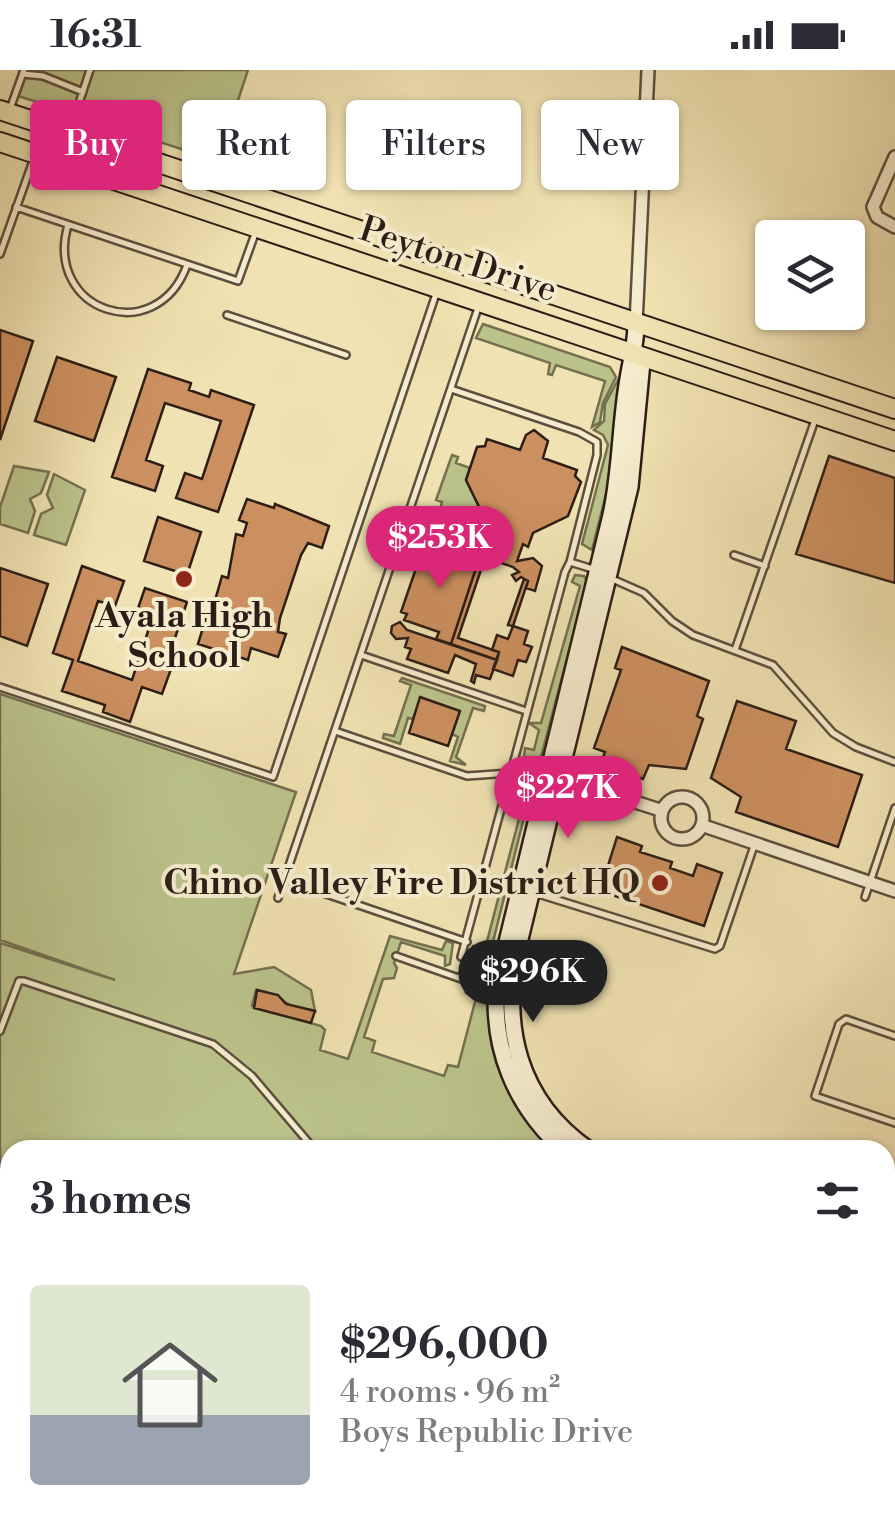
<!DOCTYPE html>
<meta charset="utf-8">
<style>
:root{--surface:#fff;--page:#f7f7f7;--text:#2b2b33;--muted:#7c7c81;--line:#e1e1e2;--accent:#db2777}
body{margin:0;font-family:"Libre Bodoni",serif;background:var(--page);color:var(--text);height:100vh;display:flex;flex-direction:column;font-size:38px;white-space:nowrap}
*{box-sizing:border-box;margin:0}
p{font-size:32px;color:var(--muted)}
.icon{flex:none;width:55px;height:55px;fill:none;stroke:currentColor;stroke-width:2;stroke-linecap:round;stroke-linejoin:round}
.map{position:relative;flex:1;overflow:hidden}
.drawer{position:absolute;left:0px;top:1070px;width:895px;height:390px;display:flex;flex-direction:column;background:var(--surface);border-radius:30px 30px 0 0;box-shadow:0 2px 8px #0004}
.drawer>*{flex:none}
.banner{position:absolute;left:30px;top:30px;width:835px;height:90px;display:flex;gap:20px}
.tools{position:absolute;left:755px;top:150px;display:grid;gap:20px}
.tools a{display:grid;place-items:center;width:110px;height:110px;border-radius:10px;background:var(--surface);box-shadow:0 2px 8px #0004;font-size:50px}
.price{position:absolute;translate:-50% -85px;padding:0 22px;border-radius:35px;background:var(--accent);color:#fff;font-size:32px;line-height:65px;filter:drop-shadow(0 2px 5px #0008)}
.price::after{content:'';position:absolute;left:50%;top:60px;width:30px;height:22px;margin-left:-15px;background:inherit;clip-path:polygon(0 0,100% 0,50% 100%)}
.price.selected{background:#222;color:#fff}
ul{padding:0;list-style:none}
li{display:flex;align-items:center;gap:30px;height:250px;padding:0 30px}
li+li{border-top:2px solid var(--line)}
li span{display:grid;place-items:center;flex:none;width:280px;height:200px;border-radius:10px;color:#555}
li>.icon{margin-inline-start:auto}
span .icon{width:120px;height:120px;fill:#fffc;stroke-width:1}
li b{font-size:42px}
h2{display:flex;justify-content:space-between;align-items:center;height:120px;padding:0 30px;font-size:42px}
.chip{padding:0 35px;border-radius:10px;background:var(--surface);box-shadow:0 2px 8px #0004;font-size:35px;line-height:90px}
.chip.selected{background:var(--accent);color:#fff}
.status{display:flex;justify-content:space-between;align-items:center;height:70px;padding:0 50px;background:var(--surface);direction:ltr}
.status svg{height:28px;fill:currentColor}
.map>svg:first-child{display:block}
.green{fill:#bbc38b;stroke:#747050;stroke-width:2.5}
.building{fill:#cc8f5f;stroke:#2c1e16;stroke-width:2.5}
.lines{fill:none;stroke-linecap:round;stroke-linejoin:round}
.service-casing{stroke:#5d4f3d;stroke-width:10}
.minor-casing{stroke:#5d4f3d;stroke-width:16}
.secondary-casing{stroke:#2c1e16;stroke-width:20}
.primary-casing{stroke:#2c1e16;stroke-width:22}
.service{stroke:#f5eccd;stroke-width:5}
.minor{stroke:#f5eccd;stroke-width:11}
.secondary{stroke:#f5eccd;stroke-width:15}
.primary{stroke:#f0e2b2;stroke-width:18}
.poi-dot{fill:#8f2418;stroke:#f5eccd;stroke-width:4}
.labels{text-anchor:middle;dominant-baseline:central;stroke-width:8;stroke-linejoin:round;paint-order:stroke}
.street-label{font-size:35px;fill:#2c1e16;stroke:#f5eccd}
.poi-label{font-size:35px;font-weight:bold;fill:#2c1e16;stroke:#f5eccd}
</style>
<div class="status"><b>16:31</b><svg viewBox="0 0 49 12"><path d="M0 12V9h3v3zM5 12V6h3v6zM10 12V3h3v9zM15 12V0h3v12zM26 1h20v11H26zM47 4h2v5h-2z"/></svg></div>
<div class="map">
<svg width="895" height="1460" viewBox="0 0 895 1460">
<rect width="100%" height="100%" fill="#f0e2b2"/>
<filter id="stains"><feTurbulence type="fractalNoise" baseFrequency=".002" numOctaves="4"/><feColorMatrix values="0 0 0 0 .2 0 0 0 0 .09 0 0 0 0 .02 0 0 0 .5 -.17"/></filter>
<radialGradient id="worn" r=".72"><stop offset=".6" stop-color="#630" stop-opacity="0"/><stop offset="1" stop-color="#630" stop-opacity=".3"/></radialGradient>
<path class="green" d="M 20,0 L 248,0 L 218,91 L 12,24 Z
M 483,254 L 610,297 L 616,307 L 603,333 L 600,352 L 592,357 L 605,311 L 556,295 L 552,305 L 548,304 L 550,293 L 476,268 Z
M 619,308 L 610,408 L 592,480 L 582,474 L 608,375 L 603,365 L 594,360 L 604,351 L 605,334 Z
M 452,385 L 458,387 L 456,393 L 470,398 L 466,410 L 485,449 L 481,460 L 445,448 L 447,441 L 440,439 L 442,432 L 436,430 Z
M 14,396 L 49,402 L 41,423 L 30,429 L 35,441 L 28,463 L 0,454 L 0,437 Z
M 54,404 L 85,420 L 66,475 L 34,465 L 41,444 L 53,438 L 47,425 Z
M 575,505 L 584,506 L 587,512 L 541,687 L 533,691 L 524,687 L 525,678 L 534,680 L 539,660 L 529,653 L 541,653 L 580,516 L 572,512 Z
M 402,608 L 485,636 L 484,641 L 473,638 L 456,687 L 466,695 L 450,691 L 458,667 L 452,664 L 459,641 L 421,628 L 413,649 L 408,648 L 400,674 L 383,668 L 384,664 L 394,666 L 411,615 L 400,611 Z
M 0,624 L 296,722 L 234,904 L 274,897 L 311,920 L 315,941 C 305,937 301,941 292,936 C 281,930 272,922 256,920 L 252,936 L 321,956 L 325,960 L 320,980 L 348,989 L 390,866 L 442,880 L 446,871 L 453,873 L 450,894 L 445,896 L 445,886 L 401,872 L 394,893 L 397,898 L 394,908 L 383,909 L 364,967 L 375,971 L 372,982 L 444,1006 L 448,995 L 458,997 L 476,928 L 466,923 L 471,918 L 485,920 C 490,938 488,958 492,976 C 501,1017 522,1051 552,1080 L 10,1080 L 10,1450 L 668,1450 L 665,1460 L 0,1460 L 0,873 L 115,910 L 0,870 Z
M 521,710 L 533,714 L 534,721 L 530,723 L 488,892 L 491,895 L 488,898 L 472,897 L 468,892 L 473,876 L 485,879 L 526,722 L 517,719 Z
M 895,1288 L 895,1460 L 684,1460 L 687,1450 L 885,1450 L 885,1291 Z"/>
<path class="building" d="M 0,260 L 33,271 L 0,370 Z
M 57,287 L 116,307 L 94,371 L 35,351 Z
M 148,299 L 191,313 L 189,320 L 209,327 L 211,320 L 254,335 L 218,442 L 176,428 L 185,403 L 202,409 L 221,351 L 165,333 L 146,390 L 163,396 L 155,421 L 112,407 Z
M 534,360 L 548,371 L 543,388 L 577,400 L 575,406 L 581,412 L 568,446 L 533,463 L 528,477 L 523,474 L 517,491 L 533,488 L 542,496 L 535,521 L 526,518 L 528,511 L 521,507 L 516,511 L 512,505 L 519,502 L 513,497 L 466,481 L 464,486 L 430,474 L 427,469 L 433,451 L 443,454 L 445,448 L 481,460 L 485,449 L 466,410 L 477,377 L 485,376 L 487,369 L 520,380 L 526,365 Z
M 829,386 L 895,408 L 895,513 L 796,484 Z
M 247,429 L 274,438 L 275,434 L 329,456 L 322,478 L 308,473 L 301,485 L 280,548 L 278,562 L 286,564 L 278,587 L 251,578 L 248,590 L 198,574 L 209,538 L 218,542 L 222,529 L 216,527 L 222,506 L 228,508 L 236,464 L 243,466 L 247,453 L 239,450 Z
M 158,447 L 201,462 L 187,505 L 144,491 Z
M 430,474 L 464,486 L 466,481 L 480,486 L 451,574 L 436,569 L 439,562 L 404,550 L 407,544 L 401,542 L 422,481 L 427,483 Z
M 480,486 L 485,488 L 458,568 L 499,582 L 497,590 L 451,574 Z
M 82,496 L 124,511 L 115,536 L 98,531 L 78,591 L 132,610 L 152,549 L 136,544 L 145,518 L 187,532 L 169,586 L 175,588 L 162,624 L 142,617 L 130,652 L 103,642 L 105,635 L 62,621 L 73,590 L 53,583 Z
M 0,498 L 48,514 L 27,576 L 0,566 Z
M 524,509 L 528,511 L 513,556 L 508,555 Z
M 400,552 L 407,560 L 497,590 L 490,609 L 476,605 L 474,613 L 471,611 L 476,594 L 455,585 L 448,603 L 407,589 L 411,579 L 405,577 L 408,568 L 396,569 L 391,563 L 392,556 Z
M 513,556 L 528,561 L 524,574 L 532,577 L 526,592 L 518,590 L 513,606 L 493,599 L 499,582 L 492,580 L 497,565 L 508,569 Z
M 622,577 L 709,611 L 697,646 L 703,649 L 686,699 L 649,695 L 643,709 L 600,695 L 605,682 L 594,678 L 621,600 L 615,598 Z
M 420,627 L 460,641 L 448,676 L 409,663 Z
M 737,631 L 796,651 L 786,679 L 862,705 L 838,777 L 736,742 L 741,727 L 711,708 Z
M 617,767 L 642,776 L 640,782 L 672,792 L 670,798 L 693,806 L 697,794 L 722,803 L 704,856 L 600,821 Z
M 257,920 L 278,925 L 286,934 L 315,941 L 311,953 L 254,938 Z"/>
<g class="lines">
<defs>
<path id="service" d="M 23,4 L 43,6 L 83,22
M 10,39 L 24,0
M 70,60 L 90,0
M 16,137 L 238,211 L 256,161
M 68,155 C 43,242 157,279 187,195
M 0,184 L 34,88
M 227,245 L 346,285
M 451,319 L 579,362 L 597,372 L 597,385 L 570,492
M 734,485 L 765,496
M 610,508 L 644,523 L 672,551 L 693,565 L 773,595 L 833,663 L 856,677 L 895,692
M 735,580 L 816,347
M 361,585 L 526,641
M 0,617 L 273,707 L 437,221
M 335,661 L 467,706 L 511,703 L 531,709 L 545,705
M 516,697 L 519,692 L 545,703
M 285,810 L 467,872
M 532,822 L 715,879 L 720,876 L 754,776
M 865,827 L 895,738
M 278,828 L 479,235
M 396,886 L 467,911 L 493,913
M 461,887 L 565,502 L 570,492 L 596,500
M 459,907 L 471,901 L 493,909
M 0,961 L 19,911 L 24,911 L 213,974 L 252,1006 L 315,1080
M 895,966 L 846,949 L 839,954 L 815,1026 L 895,1053
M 0,1256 L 10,1256
M 384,1460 L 392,1450
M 626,1460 L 627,1450"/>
<path id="minor" d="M 895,87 L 873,137 L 877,147 L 895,157
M 636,254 L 648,0
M 552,705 L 660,740
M661 748a21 21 0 1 1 42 0a21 21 0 1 1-42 0Z
M 704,756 L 895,821
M 885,1282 L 895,1279
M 675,1460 L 679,1450"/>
<path id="secondary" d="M 564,1080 C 515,1036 491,978 497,913 L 611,445 C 621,400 620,354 628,309 C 631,290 636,274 636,254
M 589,1080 C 517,1030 500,954 519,873 L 630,417 L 642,292 L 636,285
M 885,1186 L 895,1189
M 885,1201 L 895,1204"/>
<path id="primary" d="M 0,40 L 895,339
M 0,72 L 895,371"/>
</defs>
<use href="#service" class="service-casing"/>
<use href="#minor" class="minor-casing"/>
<use href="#secondary" class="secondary-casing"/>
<use href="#primary" class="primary-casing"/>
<use href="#service" class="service"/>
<use href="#minor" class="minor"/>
<use href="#secondary" class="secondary"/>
<use href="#primary" class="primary"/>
</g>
<g class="poi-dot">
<circle cx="184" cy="509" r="10"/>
<circle cx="660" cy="813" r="10"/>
</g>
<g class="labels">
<g class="street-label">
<text transform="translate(458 190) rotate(18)">Peyton Drive</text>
</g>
<g class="poi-label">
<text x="184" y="546">Ayala High<tspan x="184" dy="40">School</tspan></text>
<text x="640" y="813" text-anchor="end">Chino Valley Fire District HQ</text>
</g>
</g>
<rect width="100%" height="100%" filter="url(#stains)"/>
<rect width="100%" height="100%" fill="url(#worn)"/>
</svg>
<div class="tools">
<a><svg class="icon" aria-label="layers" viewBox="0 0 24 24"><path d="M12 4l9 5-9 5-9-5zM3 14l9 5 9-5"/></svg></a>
</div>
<b class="price" style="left:440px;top:521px">$253K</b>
<b class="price" style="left:568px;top:771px">$227K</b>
<b class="price selected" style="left:533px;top:955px">$296K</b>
<div class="banner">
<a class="chip selected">Buy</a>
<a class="chip">Rent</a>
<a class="chip">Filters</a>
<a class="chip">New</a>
</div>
<section class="drawer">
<h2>3 homes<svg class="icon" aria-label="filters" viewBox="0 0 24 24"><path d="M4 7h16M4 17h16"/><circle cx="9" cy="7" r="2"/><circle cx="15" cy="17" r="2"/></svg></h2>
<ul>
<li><span style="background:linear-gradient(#dfe7d0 65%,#9aa5b1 0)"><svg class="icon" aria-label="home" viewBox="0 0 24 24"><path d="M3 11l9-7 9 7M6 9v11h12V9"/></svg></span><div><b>$296,000</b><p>4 rooms · 96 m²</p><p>Boys Republic Drive</p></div></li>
</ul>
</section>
</div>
